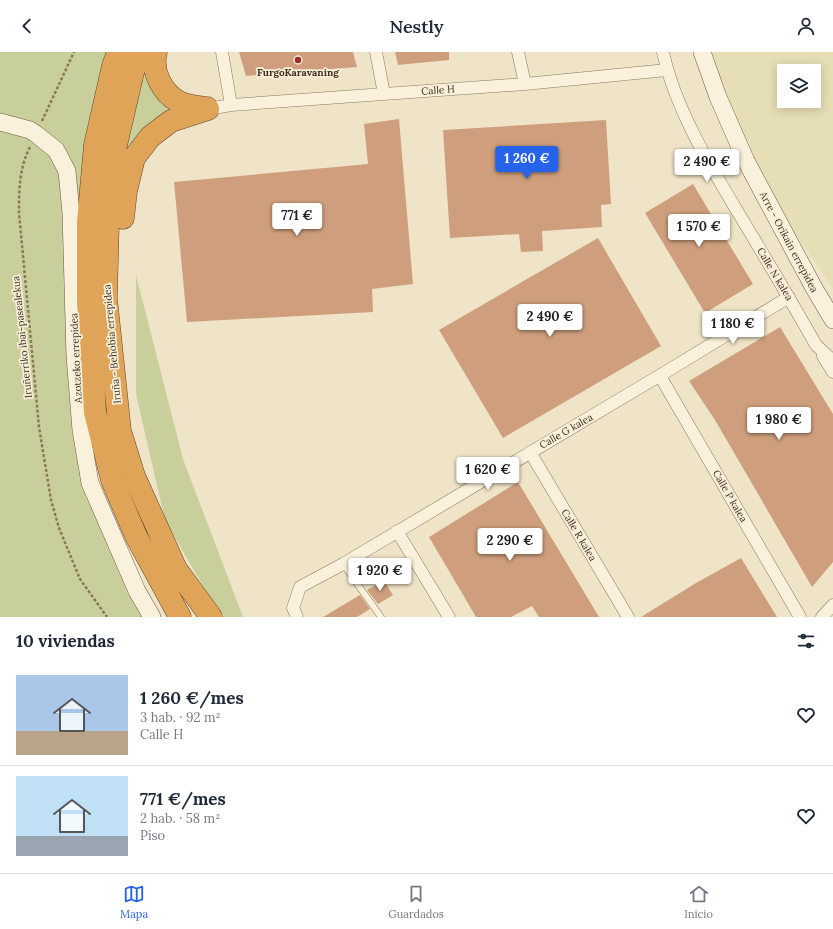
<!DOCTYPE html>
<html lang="es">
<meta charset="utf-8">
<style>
:root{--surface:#fff;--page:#f2f2f3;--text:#1f2937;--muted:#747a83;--line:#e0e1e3;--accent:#2563eb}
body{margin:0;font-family:Lora,serif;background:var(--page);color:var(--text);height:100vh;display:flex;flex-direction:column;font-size:15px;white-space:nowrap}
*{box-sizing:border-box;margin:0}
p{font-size:13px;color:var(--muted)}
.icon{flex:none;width:22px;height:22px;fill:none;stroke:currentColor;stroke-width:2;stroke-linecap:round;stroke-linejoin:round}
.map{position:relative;height:565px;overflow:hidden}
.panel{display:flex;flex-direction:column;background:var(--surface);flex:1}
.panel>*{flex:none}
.fabs{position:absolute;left:777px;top:12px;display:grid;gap:8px}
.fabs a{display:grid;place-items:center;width:44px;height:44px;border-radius:0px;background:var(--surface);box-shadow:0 2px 10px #0003;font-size:20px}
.price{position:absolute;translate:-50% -34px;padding:0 9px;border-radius:4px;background:#fff;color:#222;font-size:13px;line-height:26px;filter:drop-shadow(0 1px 2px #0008)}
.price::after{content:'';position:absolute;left:50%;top:24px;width:12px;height:9px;margin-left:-6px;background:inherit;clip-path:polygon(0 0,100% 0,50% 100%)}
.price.current{background:var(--accent);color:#fff}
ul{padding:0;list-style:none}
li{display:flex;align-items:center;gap:12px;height:100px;padding:0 16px}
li+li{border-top:1px solid var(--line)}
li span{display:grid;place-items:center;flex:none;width:112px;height:80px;border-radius:0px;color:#555}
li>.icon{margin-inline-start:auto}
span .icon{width:48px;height:48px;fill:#fffc;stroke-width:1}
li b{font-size:17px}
h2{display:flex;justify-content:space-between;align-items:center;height:48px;padding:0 16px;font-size:17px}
header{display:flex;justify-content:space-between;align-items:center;height:52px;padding:0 16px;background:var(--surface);font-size:18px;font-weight:600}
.menu{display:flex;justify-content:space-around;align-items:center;height:56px;border-top:1px solid var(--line);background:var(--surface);font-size:11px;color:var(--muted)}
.menu a{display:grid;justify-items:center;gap:2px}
.menu .current{color:var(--accent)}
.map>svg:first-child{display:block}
.farmland{fill:#e6deb5;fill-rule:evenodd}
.green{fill:#c9cf9b}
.building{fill:#cf9f7d}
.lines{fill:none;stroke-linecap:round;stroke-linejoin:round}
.lane-casing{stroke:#8d765c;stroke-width:7}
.street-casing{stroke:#8d765c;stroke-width:13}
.secondary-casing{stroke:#6f573f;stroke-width:18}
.highway-casing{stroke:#5b4430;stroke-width:23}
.path{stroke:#8d765c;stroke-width:2.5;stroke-dasharray:3 2;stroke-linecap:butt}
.lane{stroke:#faf1dc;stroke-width:6}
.street{stroke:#faf1dc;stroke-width:12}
.secondary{stroke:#faf1dc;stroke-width:17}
.highway{stroke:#e0a458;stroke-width:22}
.poi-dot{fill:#9e2a2b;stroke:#f7eed8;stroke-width:1.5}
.labels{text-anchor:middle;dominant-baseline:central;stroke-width:3.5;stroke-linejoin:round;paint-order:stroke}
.poi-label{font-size:10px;font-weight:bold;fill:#3d2e20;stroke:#f7eed8}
.street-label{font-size:10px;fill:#3d2e20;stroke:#f7eed8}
</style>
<header><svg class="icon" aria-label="back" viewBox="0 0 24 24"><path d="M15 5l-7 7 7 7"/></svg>Nestly<svg class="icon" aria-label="person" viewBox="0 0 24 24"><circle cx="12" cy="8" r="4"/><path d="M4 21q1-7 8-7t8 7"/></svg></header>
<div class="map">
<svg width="833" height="565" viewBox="0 0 833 565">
<rect width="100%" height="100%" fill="#f0e4c8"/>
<path class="farmland" d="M 711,0 L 833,0 L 833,237 L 746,109 ZM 784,19 L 814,19 L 814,49 L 784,49 Z"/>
<path class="green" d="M 0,0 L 118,0 L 90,431 L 155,565 L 0,565 Z
M 148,3 L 179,58 L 153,68 L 137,85 L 122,116 L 128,84 Z
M 136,223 L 183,407 L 243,565 L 223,565 L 212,550 L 165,468 L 136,342 Z"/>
<path class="building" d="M 239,0 L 353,0 L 357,15 L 246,24 Z
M 395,0 L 449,0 L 449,8 L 398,13 Z
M 399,67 L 413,232 L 372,237 L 373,260 L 187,270 L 174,130 L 368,112 L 364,72 Z
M 606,68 L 611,152 L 601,153 L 602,175 L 542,179 L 543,199 L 521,200 L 519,182 L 450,186 L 443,78 Z
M 693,132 L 753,232 L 705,261 L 645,161 Z
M 598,186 L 661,294 L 503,386 L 439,278 Z
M 780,275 L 833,362 L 833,510 L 812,535 L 715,368 L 689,329 Z
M 518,430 L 599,565 L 539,565 L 532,554 L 511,565 L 476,565 L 429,485 Z
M 741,506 L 777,565 L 641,565 L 696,531 Z
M 384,529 L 393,543 L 378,552 L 367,538 Z
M 360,543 L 370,557 L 357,565 L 323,565 Z"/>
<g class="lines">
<defs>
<path id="lane" d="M 343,512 L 381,565"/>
<path id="street" d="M 222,0 L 231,53
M 376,0 L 384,42
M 518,0 L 525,32
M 663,0 C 675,56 709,112 739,162 C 765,205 791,249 816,293 L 833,309
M 208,57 L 231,53 L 525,32 L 667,18
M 823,304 L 833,320
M 660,324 L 800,565
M 530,400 L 628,565
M 397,479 L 449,565
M 297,565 L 293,556 L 300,535 L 343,512 L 664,321 L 789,245
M 822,565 L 833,553"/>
<path id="secondary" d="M 702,0 L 718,45 L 746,109 L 814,236 L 833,268
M 0,70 L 30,78 L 36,82 L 56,98 L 67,119 L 71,161 L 75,304 L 81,378 L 90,431 L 137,539 L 152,565"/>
<path id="highway" d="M 118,0 L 113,14 L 95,93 L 88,171 L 88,250 L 95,360 L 112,428 L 136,484 L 180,565
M 140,0 L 133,20 L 116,93 L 108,170 L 106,246 L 120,379 L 134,424 L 176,517 L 211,565
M 156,0 C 151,19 162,41 179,50 C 187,54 199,55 207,56
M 123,166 L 126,139 L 134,106 L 150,85 L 171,69 L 208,57"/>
</defs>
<use href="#lane" class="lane-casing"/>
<use href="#street" class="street-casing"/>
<use href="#secondary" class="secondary-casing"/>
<use href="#highway" class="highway-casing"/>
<path class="path" d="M 42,69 L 74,0
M 30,95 C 19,116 19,139 19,161 L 39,375 L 51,448 L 59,476 L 80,527 L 107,565"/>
<use href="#lane" class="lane"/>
<use href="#street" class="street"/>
<use href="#secondary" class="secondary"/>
<use href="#highway" class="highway"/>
</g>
<circle class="poi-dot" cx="298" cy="8" r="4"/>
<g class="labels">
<g class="poi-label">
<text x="298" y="20">FurgoKaravaning</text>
</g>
<g class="street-label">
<text transform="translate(438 38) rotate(-4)">Calle H</text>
<text transform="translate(789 190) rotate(62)">Arre - Orikain errepidea</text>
<text transform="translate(775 222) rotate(59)">Calle N kalea</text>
<text transform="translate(22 285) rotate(-96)">Iruñerriko ibai-pasealekua</text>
<text transform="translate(112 292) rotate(-95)">Iruña - Behobia errepidea</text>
<text transform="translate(76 306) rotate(-93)">Azotzeko errepidea</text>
<text transform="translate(566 379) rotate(-30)">Calle G kalea</text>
<text transform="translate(730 444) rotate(60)">Calle P kalea</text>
<text transform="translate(579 483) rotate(59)">Calle R kalea</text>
</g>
</g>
</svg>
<div class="fabs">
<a><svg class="icon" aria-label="layers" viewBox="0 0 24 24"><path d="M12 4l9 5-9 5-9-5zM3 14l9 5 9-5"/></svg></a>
</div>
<b class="price current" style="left:527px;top:128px">1 260 €</b>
<b class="price" style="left:707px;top:131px">2 490 €</b>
<b class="price" style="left:297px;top:185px">771 €</b>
<b class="price" style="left:699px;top:196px">1 570 €</b>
<b class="price" style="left:550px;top:286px">2 490 €</b>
<b class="price" style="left:733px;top:293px">1 180 €</b>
<b class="price" style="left:779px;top:389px">1 980 €</b>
<b class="price" style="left:488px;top:439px">1 620 €</b>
<b class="price" style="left:510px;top:510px">2 290 €</b>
<b class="price" style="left:380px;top:540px">1 920 €</b>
</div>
<section class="panel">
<h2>10 viviendas<svg class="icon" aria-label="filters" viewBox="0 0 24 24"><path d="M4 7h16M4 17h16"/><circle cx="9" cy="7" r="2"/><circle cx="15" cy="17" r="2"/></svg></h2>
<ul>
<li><span style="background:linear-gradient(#a9c7e8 70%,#b9a48a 0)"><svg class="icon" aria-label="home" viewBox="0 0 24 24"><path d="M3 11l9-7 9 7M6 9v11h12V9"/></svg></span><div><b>1 260 €/mes</b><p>3 hab. · 92 m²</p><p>Calle H</p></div><svg class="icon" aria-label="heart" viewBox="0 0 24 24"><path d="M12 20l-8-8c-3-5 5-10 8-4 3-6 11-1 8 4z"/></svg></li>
<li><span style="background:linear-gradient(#bfe0f5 75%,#9aa5b1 0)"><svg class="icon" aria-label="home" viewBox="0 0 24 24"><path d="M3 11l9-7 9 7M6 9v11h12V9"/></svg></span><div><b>771 €/mes</b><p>2 hab. · 58 m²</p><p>Piso</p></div><svg class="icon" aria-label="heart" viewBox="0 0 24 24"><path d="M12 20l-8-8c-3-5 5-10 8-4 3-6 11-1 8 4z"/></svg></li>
</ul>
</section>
<nav class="menu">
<a class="current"><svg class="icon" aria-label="map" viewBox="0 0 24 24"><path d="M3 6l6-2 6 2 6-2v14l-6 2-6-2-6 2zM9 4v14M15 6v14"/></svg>Mapa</a>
<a><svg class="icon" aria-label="saved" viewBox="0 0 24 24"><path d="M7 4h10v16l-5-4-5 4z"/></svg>Guardados</a>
<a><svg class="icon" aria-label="home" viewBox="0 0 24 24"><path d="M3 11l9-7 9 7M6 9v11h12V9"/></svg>Inicio</a>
</nav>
